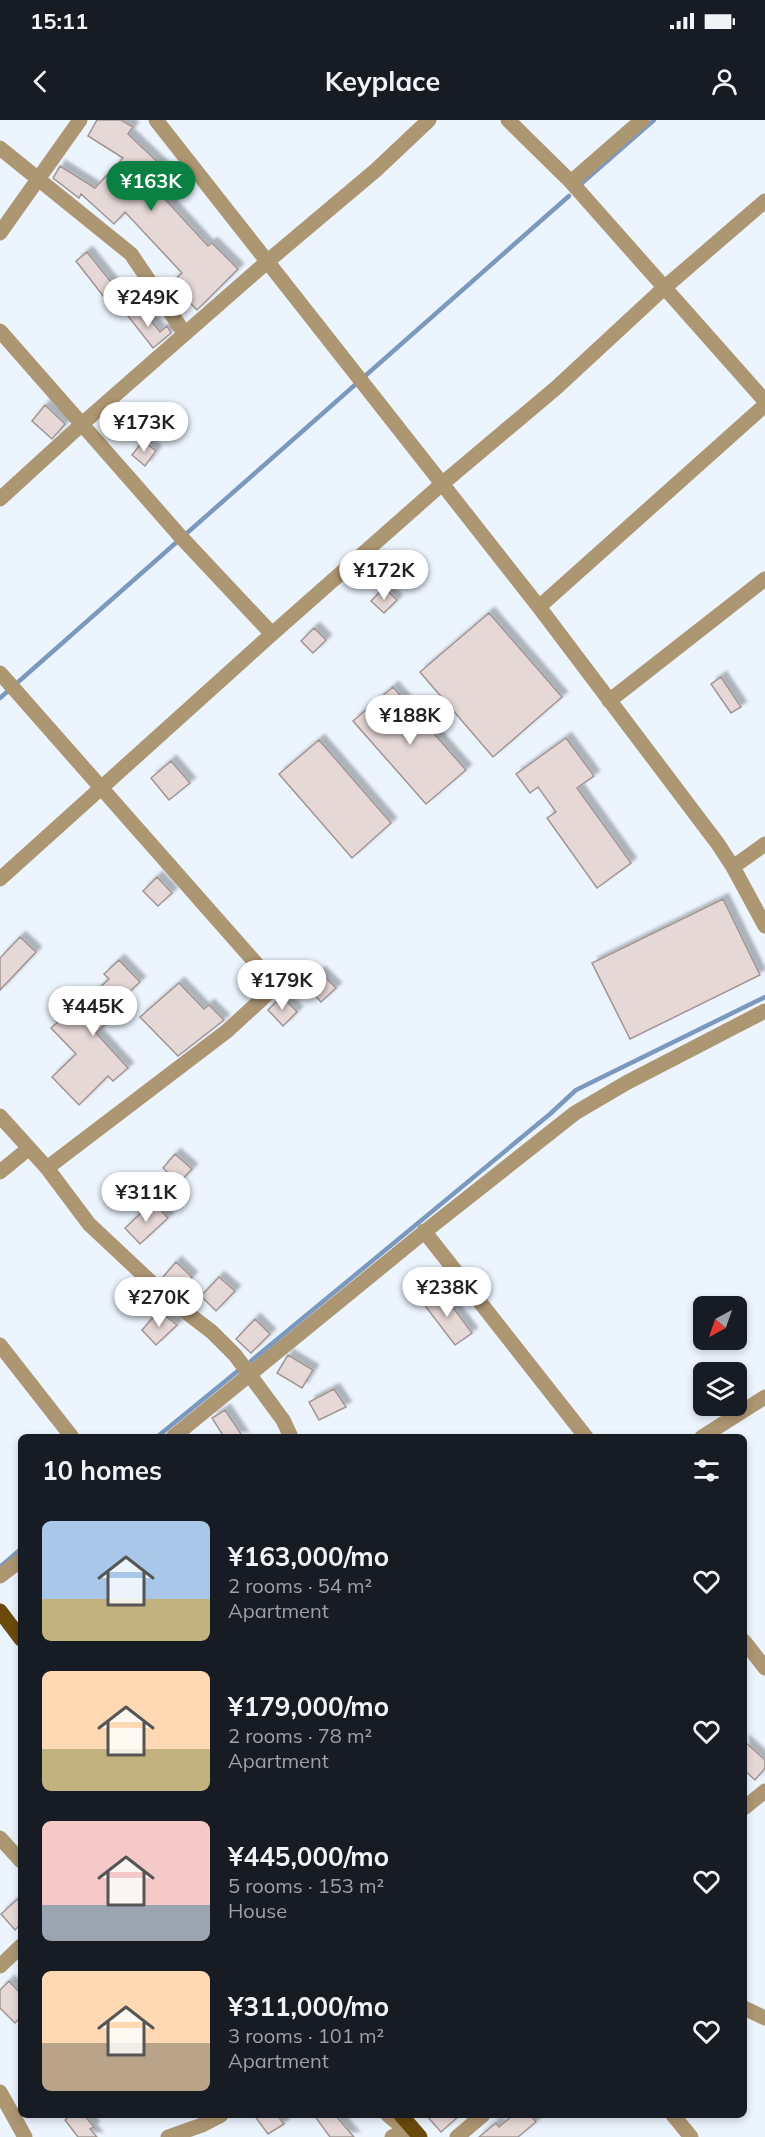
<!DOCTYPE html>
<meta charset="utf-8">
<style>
:root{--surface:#171b24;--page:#242831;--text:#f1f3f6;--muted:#9ea1a6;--accent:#0b8043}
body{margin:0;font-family:Mulish,sans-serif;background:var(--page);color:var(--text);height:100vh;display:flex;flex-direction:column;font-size:22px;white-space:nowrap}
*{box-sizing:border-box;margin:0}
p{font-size:20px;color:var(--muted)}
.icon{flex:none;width:33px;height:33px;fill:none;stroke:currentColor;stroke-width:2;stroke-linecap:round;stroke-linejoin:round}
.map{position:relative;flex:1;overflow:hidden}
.drawer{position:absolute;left:18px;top:1314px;width:729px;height:684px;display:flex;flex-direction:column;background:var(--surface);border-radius:9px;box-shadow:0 3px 9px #0003}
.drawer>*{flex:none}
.needle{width:39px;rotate:220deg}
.controls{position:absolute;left:693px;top:1176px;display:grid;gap:12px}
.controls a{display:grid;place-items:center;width:54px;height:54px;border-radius:9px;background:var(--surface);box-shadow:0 3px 9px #0003;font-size:30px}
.price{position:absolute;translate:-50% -51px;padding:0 14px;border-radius:21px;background:#fff;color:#222;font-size:20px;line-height:39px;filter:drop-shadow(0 2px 3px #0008)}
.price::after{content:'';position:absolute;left:50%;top:36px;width:18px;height:14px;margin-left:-9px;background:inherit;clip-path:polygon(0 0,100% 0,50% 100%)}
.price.selected{background:var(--accent);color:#fff}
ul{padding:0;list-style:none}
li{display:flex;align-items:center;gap:18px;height:150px;padding:0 24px}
li span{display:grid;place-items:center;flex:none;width:168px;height:120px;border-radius:9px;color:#555}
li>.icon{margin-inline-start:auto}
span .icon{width:72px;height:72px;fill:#fffc;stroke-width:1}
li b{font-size:26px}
h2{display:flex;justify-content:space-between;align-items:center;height:72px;padding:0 24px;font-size:26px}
.status{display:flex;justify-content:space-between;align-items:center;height:42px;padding:0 30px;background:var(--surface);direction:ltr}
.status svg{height:16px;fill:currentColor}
header{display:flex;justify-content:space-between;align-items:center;height:78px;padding:0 24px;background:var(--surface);font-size:27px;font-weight:700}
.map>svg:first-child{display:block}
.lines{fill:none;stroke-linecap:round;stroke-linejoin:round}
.stream{stroke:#7b98be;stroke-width:4.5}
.building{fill:#e6d8d6;stroke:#a19593;stroke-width:1.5;filter:url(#shadow)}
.minor{stroke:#ad9672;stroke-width:15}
.major{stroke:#6b4b0c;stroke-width:15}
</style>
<div class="status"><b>15:11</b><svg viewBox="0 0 49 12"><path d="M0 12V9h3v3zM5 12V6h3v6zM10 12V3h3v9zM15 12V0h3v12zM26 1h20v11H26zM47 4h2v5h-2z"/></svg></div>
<header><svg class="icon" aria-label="back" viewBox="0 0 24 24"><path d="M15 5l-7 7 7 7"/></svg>Keyplace<svg class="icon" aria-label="person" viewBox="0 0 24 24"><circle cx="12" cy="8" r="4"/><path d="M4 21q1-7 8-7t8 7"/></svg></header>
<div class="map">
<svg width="765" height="2017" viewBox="0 0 765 2017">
<defs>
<filter id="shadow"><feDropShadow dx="5.5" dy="-5.5" stdDeviation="1.5" flood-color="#0004"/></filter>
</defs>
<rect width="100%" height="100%" fill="#ecf4fe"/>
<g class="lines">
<path class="stream" d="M 582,63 L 654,0
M 0,578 L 569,76
M 251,1241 L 550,994 L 576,970 L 765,877
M 157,1317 L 239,1250
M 0,1447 L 21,1429"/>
</g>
<path class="building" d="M 97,0 L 121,0 L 133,7 L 128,14 L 165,49 L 151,64 L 208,126 L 212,123 L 238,149 L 197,190 L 171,163 L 182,153 L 125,92 L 114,104 L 81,74 L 79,78 L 53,58 L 60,46 L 95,68 L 123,38 L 88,16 Z
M 87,132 L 123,177 L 111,186 L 76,141 Z
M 140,187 L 160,212 L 167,206 L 171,213 L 153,228 L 128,196 Z
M 45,285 L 65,304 L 52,319 L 32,301 Z
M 143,321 L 156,331 L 145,346 L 132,335 Z
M 384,468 L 397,480 L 384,493 L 371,481 Z
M 489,493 L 562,577 L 493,637 L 420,552 Z
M 314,508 L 326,520 L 313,533 L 301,521 Z
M 721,557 L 741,587 L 731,593 L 711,564 Z
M 393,567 L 466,650 L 426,684 L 353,601 Z
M 566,618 L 594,656 L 577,668 L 631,743 L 597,768 L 547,698 L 556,692 L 538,667 L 530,673 L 516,654 Z
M 319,620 L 391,703 L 352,738 L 279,654 Z
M 171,641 L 190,663 L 169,680 L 151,658 Z
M 157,757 L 172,773 L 158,786 L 143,771 Z
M 723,779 L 760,855 L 630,919 L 592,843 Z
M 20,817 L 36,832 L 0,870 L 0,838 Z
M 119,840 L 140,862 L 112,888 L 117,894 L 96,913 L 128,948 L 113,961 L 108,956 L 79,985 L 52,957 L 76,934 L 51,908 L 67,894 L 69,896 L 109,859 L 104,854 Z
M 320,852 L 336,868 L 321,882 L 306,866 Z
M 179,863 L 204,889 L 209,885 L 224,900 L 178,936 L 140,897 Z
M 282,876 L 297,892 L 283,906 L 268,890 Z
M 175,1034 L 192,1049 L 179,1063 L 163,1048 Z
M 153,1082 L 168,1098 L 140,1124 L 125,1108 Z
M 176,1142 L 192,1157 L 180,1171 L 163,1157 Z
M 219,1157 L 235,1171 L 216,1191 L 201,1176 Z
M 440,1170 L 472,1213 L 455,1225 L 423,1183 Z
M 159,1191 L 177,1205 L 156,1225 L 142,1210 Z
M 255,1199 L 270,1214 L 251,1233 L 236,1219 Z
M 288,1235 L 313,1250 L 302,1268 L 277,1253 Z
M 334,1269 L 346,1287 L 319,1300 L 309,1282 Z
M 225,1290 L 243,1317 L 224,1317 L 212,1298 Z
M 744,1621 L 765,1640 L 765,1648 L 755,1660 L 744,1650 Z
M 21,1776 L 21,1804 L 15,1810 L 1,1794 Z
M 9,1861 L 21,1874 L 21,1897 L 15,1903 L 0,1888 L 0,1870 Z
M 71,1995 L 84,1995 L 94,2007 L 90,2009 L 97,2017 L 78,2017 L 65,2000 Z
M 254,1995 L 277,1995 L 284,2004 L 268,2014 Z
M 314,1995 L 335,1995 L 354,2017 L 330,2017 Z
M 426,1995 L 460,1995 L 441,2012 Z
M 513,1995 L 530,1995 L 536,2002 L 518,2017 L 479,2017 L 496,2003 L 499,2007 Z"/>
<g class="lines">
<path class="minor" d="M 156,0 L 539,487 L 718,724 L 733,747 L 765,806
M 508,0 L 571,62 L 765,281
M 0,28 L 131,134 L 185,214
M 571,62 L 642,0
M 0,113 L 80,0
M 0,211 L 180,416 L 272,514
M 0,379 L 82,304 L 268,141 L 376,50 L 429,0
M 539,487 L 765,285
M 0,553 L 276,866 L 227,911 L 47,1048
M 609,581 L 765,459
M 733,747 L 765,724
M 0,759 L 272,514 L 443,363 L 556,268 L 664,168 L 765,81
M 0,996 L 47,1048 L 89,1104 L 169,1179 L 212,1212 L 235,1235 L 283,1300 L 291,1317
M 0,1052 L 28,1029
M 424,1111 L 586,1317
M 0,1225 L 72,1317
M 173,1317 L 418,1117 L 575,993 L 626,963 L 765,891
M 702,1317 L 765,1277
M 0,1456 L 21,1440
M 744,1521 L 765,1548
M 744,1688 L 765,1671
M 0,1718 L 21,1741
M 0,1846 L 21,1826
M 744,1888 L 765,1898
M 0,1972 L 25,2017
M 388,1995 L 412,2015
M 673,1995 L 691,2017
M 168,2017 L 202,2005 L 221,1995
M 392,2017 L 406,2010
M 457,2017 L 483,1995"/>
<path class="major" d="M 0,1491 L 21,1519
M 401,1995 L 420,2017"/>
</g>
</svg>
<div class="controls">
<a><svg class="needle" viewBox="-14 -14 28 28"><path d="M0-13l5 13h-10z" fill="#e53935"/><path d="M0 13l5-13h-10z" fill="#9ea1a6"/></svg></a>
<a><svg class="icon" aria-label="layers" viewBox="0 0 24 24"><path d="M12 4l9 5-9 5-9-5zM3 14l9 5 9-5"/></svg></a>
</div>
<b class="price selected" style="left:151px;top:92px">¥163K</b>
<b class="price" style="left:148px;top:208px">¥249K</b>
<b class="price" style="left:144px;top:333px">¥173K</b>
<b class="price" style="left:384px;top:481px">¥172K</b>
<b class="price" style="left:410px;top:626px">¥188K</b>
<b class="price" style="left:282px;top:891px">¥179K</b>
<b class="price" style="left:93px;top:917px">¥445K</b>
<b class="price" style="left:146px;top:1103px">¥311K</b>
<b class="price" style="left:447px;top:1198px">¥238K</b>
<b class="price" style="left:159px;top:1208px">¥270K</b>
<section class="drawer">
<h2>10 homes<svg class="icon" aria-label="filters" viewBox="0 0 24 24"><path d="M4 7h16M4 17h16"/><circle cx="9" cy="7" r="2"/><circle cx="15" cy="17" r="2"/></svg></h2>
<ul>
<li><span style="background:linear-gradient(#a9c7e8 65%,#c2b280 0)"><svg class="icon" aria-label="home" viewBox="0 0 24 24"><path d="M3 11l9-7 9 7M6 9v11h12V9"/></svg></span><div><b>¥163,000/mo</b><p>2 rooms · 54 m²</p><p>Apartment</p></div><svg class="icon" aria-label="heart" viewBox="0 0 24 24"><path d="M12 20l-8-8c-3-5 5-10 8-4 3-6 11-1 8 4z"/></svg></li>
<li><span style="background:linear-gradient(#ffd9b3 65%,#c2b280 0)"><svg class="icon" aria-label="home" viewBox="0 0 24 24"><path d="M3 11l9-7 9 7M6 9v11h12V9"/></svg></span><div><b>¥179,000/mo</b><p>2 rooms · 78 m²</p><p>Apartment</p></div><svg class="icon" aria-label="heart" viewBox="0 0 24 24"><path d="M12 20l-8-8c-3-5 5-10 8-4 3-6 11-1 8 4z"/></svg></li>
<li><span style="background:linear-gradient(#f6c9c9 70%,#9aa5b1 0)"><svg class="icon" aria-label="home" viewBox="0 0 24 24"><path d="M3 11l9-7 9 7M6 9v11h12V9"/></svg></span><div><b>¥445,000/mo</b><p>5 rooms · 153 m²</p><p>House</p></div><svg class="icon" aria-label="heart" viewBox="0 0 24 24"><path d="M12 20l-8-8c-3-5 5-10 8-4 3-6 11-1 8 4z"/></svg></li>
<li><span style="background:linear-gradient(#ffd9b3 60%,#b9a48a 0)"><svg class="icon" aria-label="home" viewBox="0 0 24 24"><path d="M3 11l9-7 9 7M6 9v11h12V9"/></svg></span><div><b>¥311,000/mo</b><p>3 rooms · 101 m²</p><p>Apartment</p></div><svg class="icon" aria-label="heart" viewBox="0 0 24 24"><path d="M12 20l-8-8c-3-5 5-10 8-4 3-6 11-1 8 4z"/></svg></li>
</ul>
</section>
</div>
